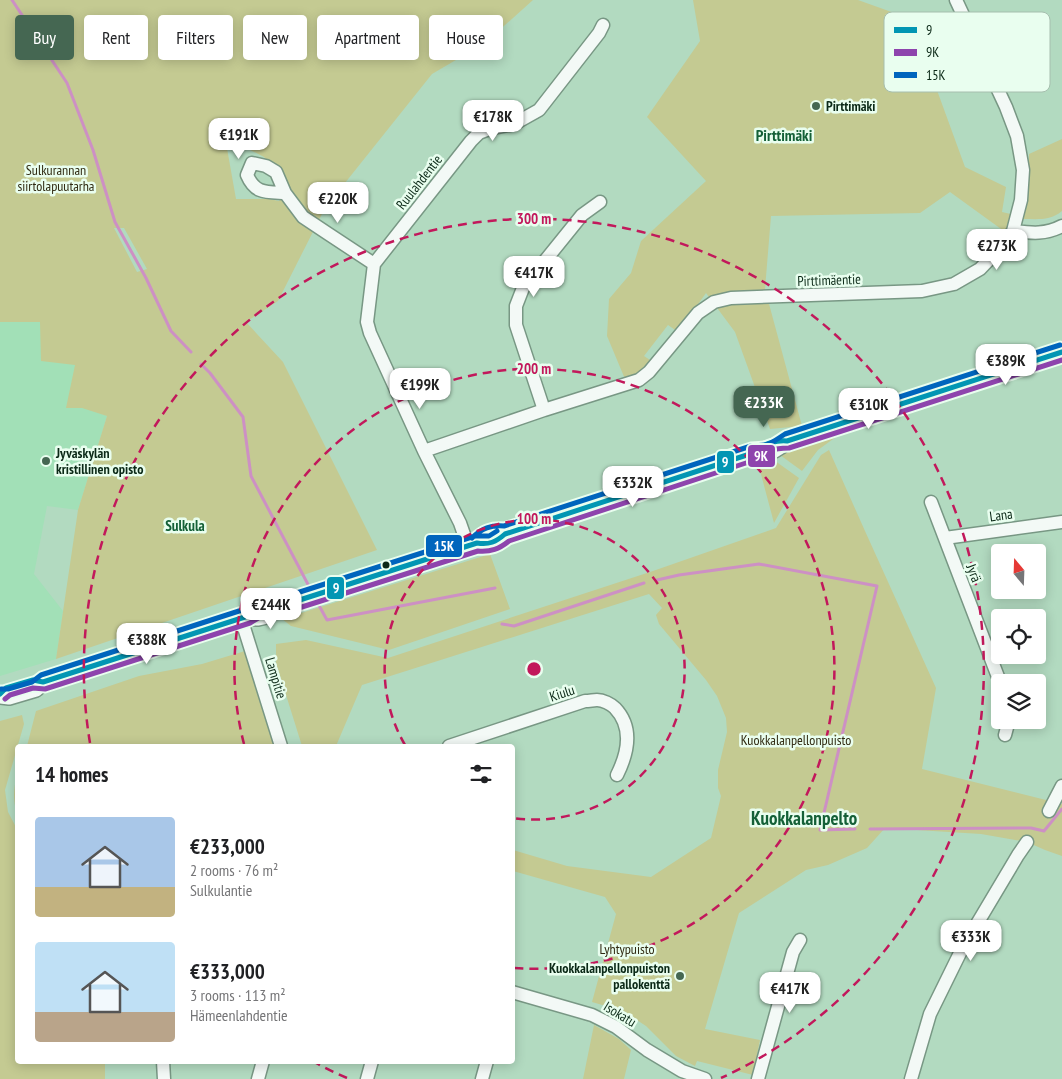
<!DOCTYPE html>
<meta charset="utf-8">
<style>
:root{--surface:#fff;--page:#f2f2f2;--text:#202124;--muted:#757577;--accent:#456752}
body{margin:0;font-family:"PT Sans Narrow",sans-serif;background:var(--page);color:var(--text);height:100vh;display:flex;flex-direction:column;font-size:19px;white-space:nowrap}
*{box-sizing:border-box;margin:0}
p{font-size:16px;color:var(--muted)}
.icon{flex:none;width:28px;height:28px;fill:none;stroke:currentColor;stroke-width:2;stroke-linecap:round;stroke-linejoin:round}
.map{position:relative;flex:1;overflow:hidden}
.drawer{position:absolute;left:15px;top:744px;width:500px;height:320px;display:flex;flex-direction:column;background:var(--surface);border-radius:5px;box-shadow:0 2px 12px #0003}
.drawer>*{flex:none}
.hud{position:absolute;left:15px;top:15px;width:500px;height:45px;display:flex;gap:10px}
.needle{width:32px;rotate:341deg}
.buttons{position:absolute;left:991px;top:544px;display:grid;gap:10px}
.buttons a{display:grid;place-items:center;width:55px;height:55px;border-radius:5px;background:var(--surface);box-shadow:0 2px 12px #0003;font-size:25px}
.price{position:absolute;translate:-50% -42px;padding:0 11px;border-radius:10px;background:#fff;color:#222;font-size:16px;line-height:32px;filter:drop-shadow(0 1px 2px #0008)}
.price::after{content:'';position:absolute;left:50%;top:30px;width:15px;height:11px;margin-left:-8px;background:inherit;clip-path:polygon(0 0,100% 0,50% 100%)}
.price.current{background:var(--accent);color:#fff}
ul{padding:0;list-style:none}
li{display:flex;align-items:center;gap:15px;height:125px;padding:0 20px}
li span{display:grid;place-items:center;flex:none;width:140px;height:100px;border-radius:5px;color:#555}
li>.icon{margin-inline-start:auto}
span .icon{width:60px;height:60px;fill:#fffc;stroke-width:1}
li b{font-size:21px}
h2{display:flex;justify-content:space-between;align-items:center;height:60px;padding:0 20px;font-size:21px}
.pill{padding:0 18px;border-radius:5px;background:var(--surface);box-shadow:0 2px 12px #0003;font-size:18px;line-height:45px}
.pill.current{background:var(--accent);color:#fff}
.map>svg:first-child{display:block}
.built{fill:#a2e0b7}
.green{fill:#c4ca92;fill-rule:evenodd}
.lines{fill:none;stroke-linecap:round;stroke-linejoin:round}
.stream{stroke:#cd90c4;stroke-width:3}
.minor-casing{stroke:#789784;stroke-width:15}
.major-casing{stroke:#789784;stroke-width:18}
.minor{stroke:#f3f9f6;stroke-width:12}
.major{stroke:#f3f9f6;stroke-width:15}
.bus-1-casing{stroke:#e9feef;stroke-width:9}
.bus-2-casing{stroke:#e9feef;stroke-width:9}
.bus-3-casing{stroke:#e9feef;stroke-width:9}
.bus-1{stroke:#0296b3;stroke-width:5}
.bus-2{stroke:#8e44ad;stroke-width:5}
.bus-3{stroke:#0065bd;stroke-width:5}
.ring{fill:none;stroke:#c2185b;stroke-width:2.5;stroke-dasharray:9 6}
.poi-dot{fill:#456752;stroke:#e9feef;stroke-width:2}
.bus-dot{fill:#0b2917;stroke:#e9feef;stroke-width:2}
.labels{text-anchor:middle;dominant-baseline:central;stroke-width:5;stroke-linejoin:round;paint-order:stroke}
.poi-label{font-size:14px;font-weight:bold;fill:#0b2917;stroke:#e9feef;text-anchor:start}
.park-label{font-size:14px;fill:#302a12;stroke:#e9feef}
.street-label{font-size:14px;fill:#0b2917;stroke:#e9feef}
.neighbourhood-label{font-size:15px;font-weight:bold;fill:#146037;stroke:#e9feef}
.quarter-label{font-size:16px;font-weight:bold;fill:#146037;stroke:#e9feef}
.district-label{font-size:19px;font-weight:bold;fill:#146037;stroke:#e9feef}
.key{fill:#e9feef;stroke:#a6beae;stroke-width:1}
.key-label{font-size:14px;fill:#0b2917}
.centre{fill:#c2185b;stroke:#e9feef;stroke-width:2.5}
.ring-label{font-size:15px;text-anchor:middle;font-weight:bold;fill:#c2185b;stroke:#e9feef;stroke-width:5;stroke-linejoin:round;paint-order:stroke}
.line-badge{stroke:#e9feef;stroke-width:2}
.badge-label{font-size:14px;text-anchor:middle;font-weight:bold;fill:#fff}
</style>
<div class="map">
<svg width="1062" height="1079" viewBox="0 0 1062 1079">
<rect width="100%" height="100%" fill="#b2dac0"/>
<path class="built" d="M 0,322 L 40,322 L 75,365 L 82,407 L 107,416 L 78,510 L 47,506 L 34,574 L 63,611 L 56,659 L 0,676 Z"/>
<path class="green" d="M 0,0 L 533,0 L 485,43 L 432,74 L 325,208 L 278,301 L 246,322 L 283,362 L 377,550 L 56,659 L 78,510 L 107,416 L 82,408 L 66,408 L 75,365 L 41,361 L 40,322 L 0,322 ZM 225,137 L 264,157 L 284,178 L 289,188 L 279,201 L 269,199 L 236,199 ZM 114,228 L 124,228 L 147,269 L 137,272 Z
M 693,0 L 858,0 L 911,19 L 965,167 L 1006,187 L 1002,212 L 1015,215 L 1008,234 L 950,192 L 920,213 L 771,216 L 765,289 L 802,426 L 770,429 L 735,332 L 706,293 L 678,332 L 668,325 L 644,356 L 653,362 L 645,370 L 625,379 L 607,336 L 609,299 L 631,273 L 641,241 L 706,181 L 647,117 L 700,41 Z
M 1062,139 L 1062,211 C 1050,221 1038,219 1023,219 L 1028,186 L 1029,154 Z
M 840,434 L 818,450 L 802,471 L 780,455 Z
M 829,450 L 865,531 L 936,688 L 922,769 L 1062,804 L 1062,856 L 1045,850 L 1027,842 L 981,834 L 885,828 L 867,848 L 828,865 L 806,870 L 739,913 L 705,1029 L 760,1040 L 753,1075 L 697,1061 L 695,1066 L 676,1056 L 646,1026 L 623,1011 L 592,1002 L 616,914 L 605,897 L 513,871 L 513,850 L 567,866 L 651,877 L 711,838 L 721,796 L 718,788 L 718,770 L 727,732 L 726,718 L 717,696 L 706,680 L 659,624 L 656,615 L 662,608 L 649,594 L 362,685 L 336,746 L 302,746 L 276,663 L 276,644 L 306,640 L 388,658 L 653,571 L 776,528 L 821,455 Z
M 771,458 L 799,478 L 774,523 L 758,463 Z
M 490,554 L 510,609 L 389,650 L 291,626 L 282,619 Z
M 245,651 L 274,745 L 272,746 L 27,746 L 36,711 L 139,676 L 202,664 Z
M 22,715 L 24,724 L 5,790 L 8,812 L 18,831 L 18,1061 L 105,1061 L 105,1079 L 0,1079 L 0,721 Z
M 17,776 L 17,814 C 13,800 13,790 17,776 Z
M 594,1025 L 619,1039 L 631,1050 L 624,1079 L 583,1079 Z"/>
<g class="lines">
<path class="stream" d="M 12,0 L 67,83 L 93,150 L 115,222 L 146,278 L 171,331 L 191,352
M 201,364 L 210,373 L 243,417 L 251,476 L 312,592
M 657,580 L 679,575 L 759,564 L 877,586 L 820,830 L 855,829
M 316,600 L 327,620 L 495,588
M 502,624 L 514,626 L 644,583
M 870,829 L 1031,828 L 1044,831 L 1062,809"/>
<defs>
<path id="minor" d="M 285,193 C 266,192 255,194 247,175 L 252,163 L 266,166 L 276,172 L 285,193 L 303,217 L 327,233 L 374,264
M 1013,231 C 1031,233 1045,235 1062,226
M 544,410 L 516,325 L 516,306 L 523,288 L 582,215 L 600,202
M 424,451 L 544,410 L 639,380 L 649,372 L 698,313 L 714,302 L 731,298 L 922,291 L 954,284 L 980,269 L 1001,247 L 1013,231 L 1021,200 L 1023,170 L 1017,136 L 1006,107 L 956,0
M 931,502 L 1000,682
M 945,538 L 1062,522
M 468,546 L 460,523 L 424,451 L 370,333 L 367,322 L 374,264 L 471,141 L 479,133 L 492,128 L 514,124 L 539,110 L 599,33 L 603,25
M 241,618 L 281,746
M 1005,735 L 1009,720
M 449,746 L 585,701 C 589,701 594,700 597,700 C 603,700 611,704 615,708 C 634,728 628,753 617,775
M 1049,811 L 1062,786
M 512,992 L 592,1015 L 616,1027 L 647,1050 L 682,1071 L 705,1079
M 163,1061 L 164,1079
M 258,1079 L 263,1061
M 367,1079 L 372,1061
M 482,1079 L 487,1061
M 758,1079 L 793,952 L 800,940
M 911,1079 L 930,1014 L 962,949 L 1018,855 L 1027,842"/>
<path id="major" d="M 477,543 C 486,534 492,532 505,534 L 753,453 C 766,455 777,451 787,441 L 1062,352
M 271,604 L 281,606 L 477,543 L 486,545
M 0,696 L 9,697 L 36,689 L 43,682 L 241,618 C 250,616 250,618 258,618 C 267,617 275,612 281,606"/>
</defs>
<use href="#minor" class="minor-casing"/>
<use href="#major" class="major-casing"/>
<use href="#minor" class="minor"/>
<use href="#major" class="major"/>
<defs>
<path id="bus-1" d="M 0,694 L 6,688 L 33,680 L 43,682 L 248,616 C 258,607 268,605 281,606 L 477,543 C 489,545 496,542 505,534 L 753,453 C 763,444 773,440 787,441 L 1062,352"/>
<path id="bus-2" d="M 5,699 L 10,695 L 33,688 L 45,689 L 250,623 L 265,614 L 283,613 L 478,551 C 491,552 499,549 509,541 L 755,460 C 772,449 769,449 789,448 L 1062,360"/>
<path id="bus-3" d="M 472,538 C 482,528 491,525 504,526 L 751,446 C 771,445 768,445 785,434 L 1060,345
M 249,606 C 257,598 270,596 281,598 L 475,536 L 489,536 L 497,531
M 1,689 L 8,689 L 32,682 L 41,675 L 239,611 C 256,607 261,614 276,601"/>
</defs>
<use href="#bus-1" class="bus-1-casing"/>
<use href="#bus-2" class="bus-2-casing"/>
<use href="#bus-3" class="bus-3-casing"/>
<use href="#bus-1" class="bus-1"/>
<use href="#bus-2" class="bus-2"/>
<use href="#bus-3" class="bus-3"/>
</g>
<g class="ring">
<path d="M405 745A150 150 0 1 1 513 818"/>
<path d="M244 744A300 300 0 1 1 513 968"/>
<path d="M347 1078A450 450 0 0 1 316 1063M90 743A450 450 0 1 1 721 1078"/>
</g>
<g class="poi-dot">
<circle cx="816" cy="106" r="5"/>
<circle cx="46" cy="461" r="5"/>
<circle cx="680" cy="976" r="5"/>
</g>
<circle class="bus-dot" cx="386" cy="565" r="4.5"/>
<g class="labels">
<g class="poi-label">
<text x="826" y="106">Pirttimäki</text>
<text x="56" y="453">Jyväskylän<tspan x="56" dy="16">kristillinen opisto</tspan></text>
<text x="670" y="968" text-anchor="end">Kuokkalanpellonpuiston<tspan x="670" dy="16">pallokenttä</tspan></text>
</g>
<g class="park-label">
<text x="56" y="170">Sulkurannan<tspan x="56" dy="16">siirtolapuutarha</tspan></text>
<text x="796" y="740">Kuokkalanpellonpuisto</text>
<text x="627" y="949">Lyhtypuisto</text>
</g>
<g class="street-label">
<text transform="translate(419 182) rotate(-52)">Ruulahdentie</text>
<text transform="translate(829 280) rotate(-2)">Pirttimäentie</text>
<text transform="translate(1001 515) rotate(-8)">Lana</text>
<text transform="translate(974 573) rotate(69)">Jyrä</text>
<text transform="translate(276 678) rotate(73)">Lampitie</text>
<text transform="translate(562 693) rotate(-18)">Kiulu</text>
<text transform="translate(620 1014) rotate(31)">Isokatu</text>
</g>
<g class="neighbourhood-label">
<text x="185" y="525">Sulkula</text>
</g>
<g class="quarter-label">
<text x="784" y="135">Pirttimäki</text>
</g>
<g class="district-label">
<text x="804" y="818">Kuokkalanpelto</text>
</g>
</g>
<rect x="884" y="12" width="166" height="80" rx="8" class="key"/>
<rect x="894" y="27" width="23" height="6" fill="#0296b3"/>
<rect x="894" y="49" width="23" height="7" fill="#8e44ad"/>
<rect x="894" y="72" width="23" height="6" fill="#0065bd"/>
<g class="key-label">
<text x="926" y="35">9</text>
<text x="926" y="57">9K</text>
<text x="926" y="80">15K</text>
</g>
<circle cx="534" cy="669" r="8" class="centre"/>
<g class="ring-label">
<text x="534" y="224">300 m</text>
<text x="534" y="374">200 m</text>
<text x="534" y="524">100 m</text>
</g>
<g class="line-badge">
<rect x="747" y="444" width="29" height="24" rx="5" fill="#8e44ad"/>
<rect x="716" y="450" width="19" height="24" rx="5" fill="#0296b3"/>
<rect x="425" y="534" width="38" height="24" rx="5" fill="#0065bd"/>
<rect x="326" y="576" width="19" height="24" rx="5" fill="#0296b3"/>
</g>
<g class="badge-label">
<text x="761" y="461">9K</text>
<text x="725" y="467">9</text>
<text x="444" y="551">15K</text>
<text x="336" y="593">9</text>
</g>
</svg>
<div class="buttons">
<a><svg class="needle" viewBox="-14 -14 28 28"><path d="M0-13l5 13h-10z" fill="#e53935"/><path d="M0 13l5-13h-10z" fill="#757577"/></svg></a>
<a><svg class="icon" aria-label="locate" viewBox="0 0 24 24"><circle cx="12" cy="12" r="6"/><path d="M12 2v4M12 18v4M2 12h4M18 12h4"/></svg></a>
<a><svg class="icon" aria-label="layers" viewBox="0 0 24 24"><path d="M12 4l9 5-9 5-9-5zM3 14l9 5 9-5"/></svg></a>
</div>
<b class="price" style="left:493px;top:142px">€178K</b>
<b class="price" style="left:239px;top:160px">€191K</b>
<b class="price" style="left:338px;top:224px">€220K</b>
<b class="price" style="left:997px;top:271px">€273K</b>
<b class="price" style="left:534px;top:298px">€417K</b>
<b class="price" style="left:1006px;top:386px">€389K</b>
<b class="price" style="left:420px;top:410px">€199K</b>
<b class="price current" style="left:764px;top:428px">€233K</b>
<b class="price" style="left:869px;top:430px">€310K</b>
<b class="price" style="left:633px;top:508px">€332K</b>
<b class="price" style="left:271px;top:630px">€244K</b>
<b class="price" style="left:147px;top:665px">€388K</b>
<b class="price" style="left:971px;top:962px">€333K</b>
<b class="price" style="left:790px;top:1014px">€417K</b>
<div class="hud">
<a class="pill current">Buy</a>
<a class="pill">Rent</a>
<a class="pill">Filters</a>
<a class="pill">New</a>
<a class="pill">Apartment</a>
<a class="pill">House</a>
</div>
<section class="drawer">
<h2>14 homes<svg class="icon" aria-label="filters" viewBox="0 0 24 24"><path d="M4 7h16M4 17h16"/><circle cx="9" cy="7" r="2"/><circle cx="15" cy="17" r="2"/></svg></h2>
<ul>
<li><span style="background:linear-gradient(#a9c7e8 70%,#c2b280 0)"><svg class="icon" aria-label="home" viewBox="0 0 24 24"><path d="M3 11l9-7 9 7M6 9v11h12V9"/></svg></span><div><b>€233,000</b><p>2 rooms · 76 m²</p><p>Sulkulantie</p></div></li>
<li><span style="background:linear-gradient(#bfe0f5 70%,#b9a48a 0)"><svg class="icon" aria-label="home" viewBox="0 0 24 24"><path d="M3 11l9-7 9 7M6 9v11h12V9"/></svg></span><div><b>€333,000</b><p>3 rooms · 113 m²</p><p>Hämeenlahdentie</p></div></li>
</ul>
</section>
</div>
